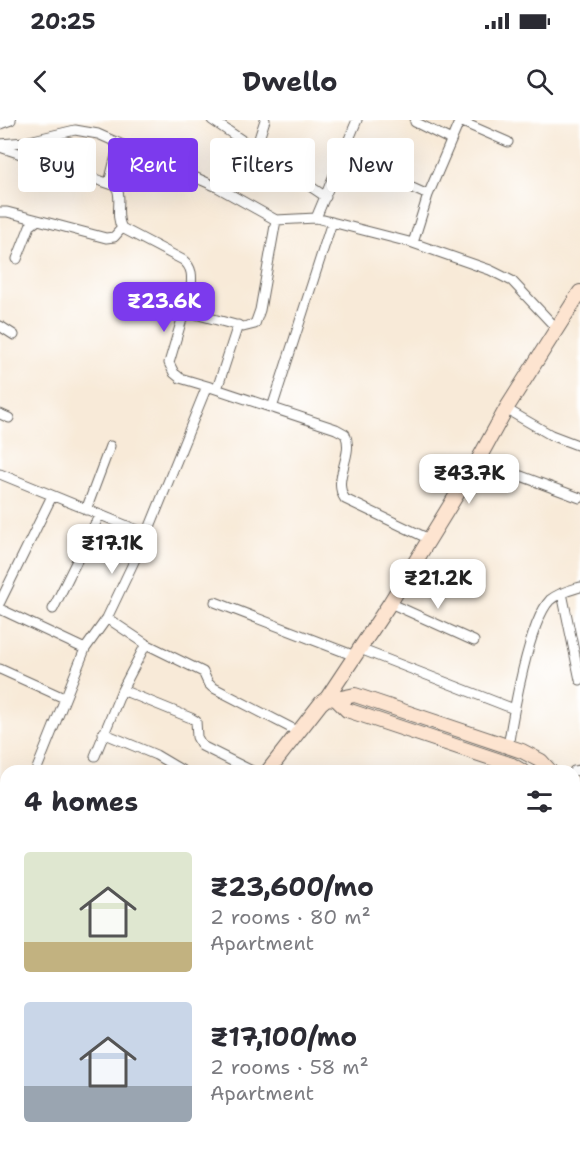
<!DOCTYPE html>
<meta charset="utf-8">
<style>
:root{--surface:#fff;--page:#f7f7f7;--text:#2b2b33;--muted:#7c7c81;--accent:#7c3aed}
body{margin:0;font-family:"Shantell Sans",sans-serif;background:var(--page);color:var(--text);height:100vh;display:flex;flex-direction:column;font-size:22px;white-space:nowrap}
*{box-sizing:border-box;margin:0}
p{font-size:20px;color:var(--muted)}
.icon{flex:none;width:33px;height:33px;fill:none;stroke:currentColor;stroke-width:2;stroke-linecap:round;stroke-linejoin:round}
.map{position:relative;flex:1;overflow:hidden}
.drawer{position:absolute;left:0px;top:645px;width:580px;height:386px;display:flex;flex-direction:column;background:var(--surface);border-radius:18px 18px 0 0;box-shadow:0 6px 24px #0002}
.drawer>*{flex:none}
.top-card{position:absolute;left:18px;top:18px;width:544px;height:54px;display:flex;gap:12px}
.price{position:absolute;translate:-50% -51px;padding:0 14px;border-radius:12px;background:#fff;color:#222;font-size:20px;line-height:39px;filter:drop-shadow(0 2px 3px #0008)}
.price::after{content:'';position:absolute;left:50%;top:36px;width:18px;height:14px;margin-left:-9px;background:inherit;clip-path:polygon(0 0,100% 0,50% 100%)}
.price.selected{background:var(--accent);color:#fff}
ul{padding:0;list-style:none}
li{display:flex;align-items:center;gap:18px;height:150px;padding:0 24px}
li span{display:grid;place-items:center;flex:none;width:168px;height:120px;border-radius:6px;color:#555}
li>.icon{margin-inline-start:auto}
span .icon{width:72px;height:72px;fill:#fffc;stroke-width:1}
li b{font-size:26px}
h2{display:flex;justify-content:space-between;align-items:center;height:72px;padding:0 24px;font-size:26px}
.chip{padding:0 21px;border-radius:6px;background:var(--surface);box-shadow:0 6px 24px #0002;font-size:21px;line-height:54px}
.chip.selected{background:var(--accent);color:#fff}
.status{display:flex;justify-content:space-between;align-items:center;height:42px;padding:0 30px;background:var(--surface);direction:ltr}
.status svg{height:16px;fill:currentColor}
header{display:flex;justify-content:space-between;align-items:center;height:78px;padding:0 24px;background:var(--surface);font-size:27px;font-weight:700}
.map>svg:first-child{display:block}
.lines{fill:none;stroke-linecap:round;stroke-linejoin:round}
.street-casing{stroke:#69645e;stroke-width:11}
.secondary-casing{stroke:#69645e;stroke-width:16}
.street{stroke:#fff;stroke-width:9}
.secondary{stroke:#fde4d0;stroke-width:14}
</style>
<div class="status"><b>20:25</b><svg viewBox="0 0 49 12"><path d="M0 12V9h3v3zM5 12V6h3v6zM10 12V3h3v9zM15 12V0h3v12zM26 1h20v11H26zM47 4h2v5h-2z"/></svg></div>
<header><svg class="icon" aria-label="back" viewBox="0 0 24 24"><path d="M15 5l-7 7 7 7"/></svg>Dwello<svg class="icon" aria-label="search" viewBox="0 0 24 24"><circle cx="10" cy="10" r="6"/><path d="M15 15l6 6"/></svg></header>
<div class="map">
<svg width="580" height="1030" viewBox="0 0 580 1030">
<rect width="100%" height="100%" fill="#fff"/>
<filter id="ink" filterUnits="userSpaceOnUse"><feTurbulence type="fractalNoise" baseFrequency=".0167" numOctaves="2"/><feDisplacementMap in="SourceGraphic" scale="12" xChannelSelector="R" yChannelSelector="G"/><feConvolveMatrix kernelMatrix="1 2 1 2 8 2 1 2 1" color-interpolation-filters="sRGB"/></filter>
<filter id="wash" filterUnits="userSpaceOnUse"><feTurbulence type="fractalNoise" baseFrequency=".008" numOctaves="4" result="noise"/><feDisplacementMap in="SourceGraphic" scale="24" xChannelSelector="R" yChannelSelector="G"/><feGaussianBlur stdDeviation="1.35" result="paint"/><feColorMatrix in="noise" values="0 0 0 0 0 0 0 0 0 0 0 0 0 0 0 0 0 1.4 0 .05"/><feComposite in="paint" operator="in"/></filter>
<g filter="url(#wash)">
<rect width="100%" height="100%" fill="#f8ead8"/>
</g>
<g filter="url(#ink)">
<g class="lines">
<defs>
<path id="street" d="M 212,0 L 326,77
M 460,1 L 508,22
M 415,2 L 451,20
M 0,4 L 11,0
M 0,24 L 25,22 L 75,10 L 98,14 L 217,67 L 276,100 L 316,98 L 413,123 L 490,150 L 512,161 L 558,210
M 0,27 L 116,66 C 123,78 114,95 122,108 L 183,140 C 193,148 192,157 191,169 L 169,243 L 174,253 L 180,258 L 207,266 L 336,309 L 345,314 C 355,335 331,359 345,379 L 429,419
M 256,28 L 265,0
M 375,51 L 428,75
M 109,63 L 119,23
M 0,92 L 7,92 L 38,100
M 316,98 L 357,0
M 413,123 L 428,75 L 460,0
M 17,139 L 30,106 L 38,100 L 106,118 L 114,117 L 122,108
M 184,191 L 243,207 L 255,204 L 260,190 L 276,100
M 0,206 L 14,215
M 217,269 L 238,205
M 272,288 L 332,102
M 506,289 L 551,315 L 580,326
M 0,294 L 9,298
M 478,340 L 580,378
M 0,354 L 147,414
M 86,390 L 110,326
M 562,473 L 580,560
M 0,482 L 52,376
M 215,482 L 355,536
M 390,483 L 474,521
M 0,489 L 85,529
M 53,489 L 99,396
M 146,524 L 203,552 L 208,563 L 212,567 L 299,612
M 360,529 L 514,589
M 0,549 L 64,578
M 122,570 L 191,598 L 196,601 L 197,617 L 202,626 L 252,651
M 103,613 L 156,635 L 183,651
M 508,627 C 513,594 529,502 550,480 C 558,473 570,470 580,467
M 95,636 L 122,570 L 146,524 L 107,498
M 36,651 L 85,529 L 107,498 L 147,414 L 207,266
M 574,651 L 580,650
M 0,680 L 6,682
M 574,931 L 580,930
M 281,1024 L 290,1028
M 564,1024 L 565,1030
M 128,1025 L 128,1024
M 465,1030 L 491,1024"/>
<path id="secondary" d="M 327,578 L 390,483 L 478,340 L 506,289 L 580,172
M 336,579 L 347,590 L 512,645 L 522,651
M 268,651 L 321,583 L 327,578 L 336,579 L 355,575 L 522,631 L 541,641 L 550,651
M 574,756 L 580,784
M 574,843 L 580,872
M 0,980 L 6,972"/>
</defs>
<use href="#street" class="street-casing"/>
<use href="#secondary" class="secondary-casing"/>
<use href="#street" class="street"/>
<use href="#secondary" class="secondary"/>
</g>
</g>
</svg>
<b class="price selected" style="left:164px;top:213px">₹23.6K</b>
<b class="price" style="left:469px;top:385px">₹43.7K</b>
<b class="price" style="left:112px;top:455px">₹17.1K</b>
<b class="price" style="left:438px;top:490px">₹21.2K</b>
<div class="top-card">
<a class="chip">Buy</a>
<a class="chip selected">Rent</a>
<a class="chip">Filters</a>
<a class="chip">New</a>
</div>
<section class="drawer">
<h2>4 homes<svg class="icon" aria-label="filters" viewBox="0 0 24 24"><path d="M4 7h16M4 17h16"/><circle cx="9" cy="7" r="2"/><circle cx="15" cy="17" r="2"/></svg></h2>
<ul>
<li><span style="background:linear-gradient(#dfe7d0 75%,#c2b280 0)"><svg class="icon" aria-label="home" viewBox="0 0 24 24"><path d="M3 11l9-7 9 7M6 9v11h12V9"/></svg></span><div><b>₹23,600/mo</b><p>2 rooms · 80 m²</p><p>Apartment</p></div></li>
<li><span style="background:linear-gradient(#c9d6e8 70%,#9aa5b1 0)"><svg class="icon" aria-label="home" viewBox="0 0 24 24"><path d="M3 11l9-7 9 7M6 9v11h12V9"/></svg></span><div><b>₹17,100/mo</b><p>2 rooms · 58 m²</p><p>Apartment</p></div></li>
</ul>
</section>
</div>
